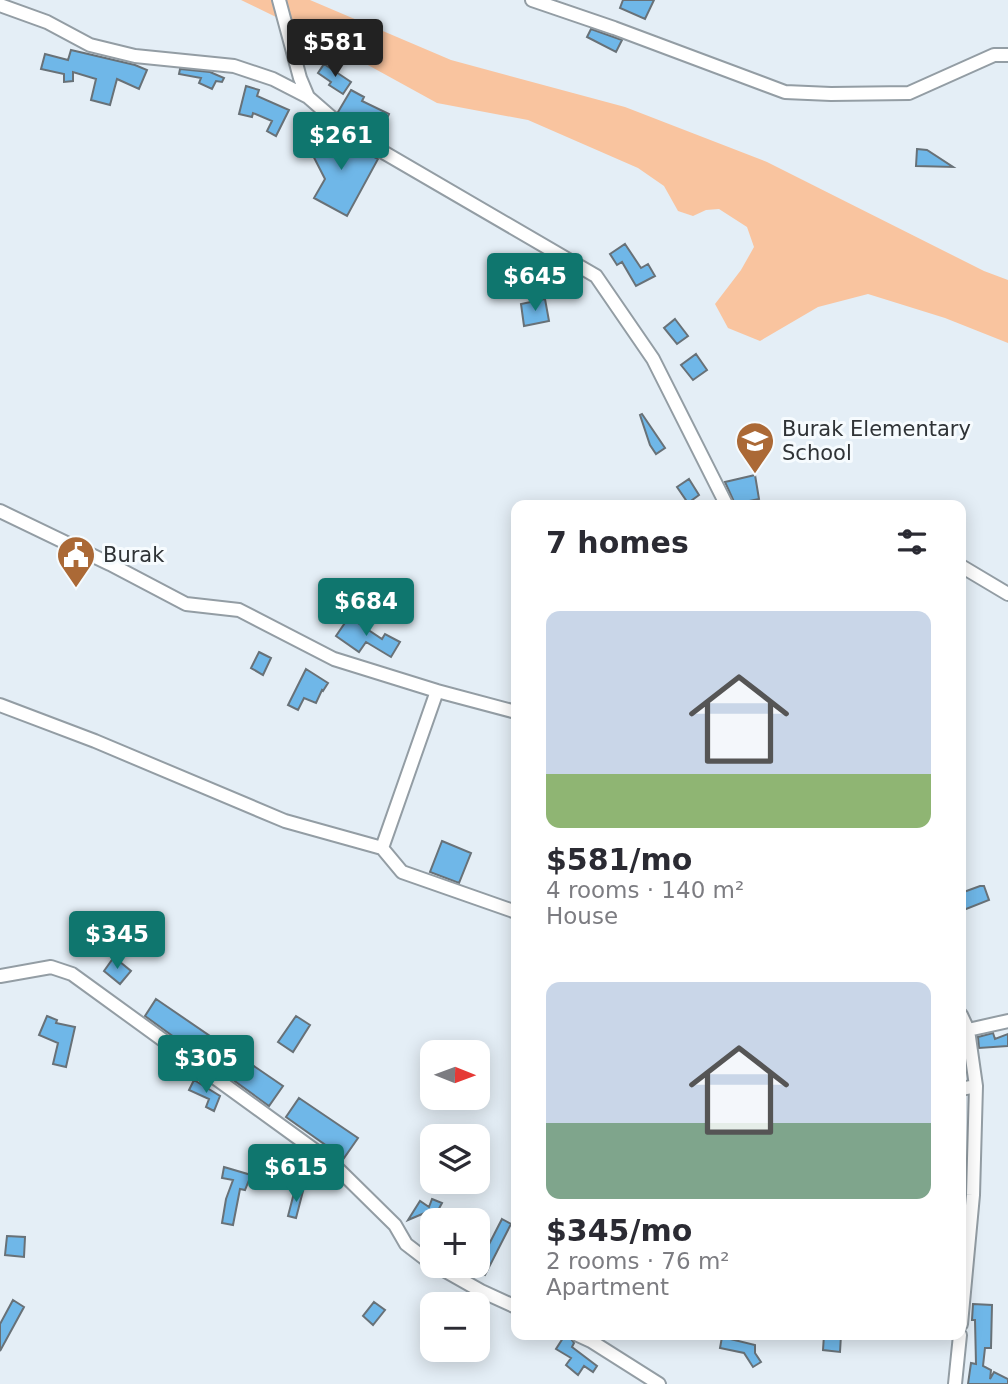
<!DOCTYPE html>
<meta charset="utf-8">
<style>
:root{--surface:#fff;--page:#f7f7f7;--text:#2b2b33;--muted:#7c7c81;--accent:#0f766e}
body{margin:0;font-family:"DejaVu Sans",sans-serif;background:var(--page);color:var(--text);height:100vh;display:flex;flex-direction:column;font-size:26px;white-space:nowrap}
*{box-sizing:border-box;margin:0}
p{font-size:23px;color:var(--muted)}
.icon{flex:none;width:38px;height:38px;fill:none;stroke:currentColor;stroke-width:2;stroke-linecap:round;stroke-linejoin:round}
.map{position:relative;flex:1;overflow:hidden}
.panel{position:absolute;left:511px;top:500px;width:455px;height:840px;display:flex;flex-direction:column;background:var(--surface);border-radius:14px;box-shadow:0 4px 18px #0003}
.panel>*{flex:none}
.needle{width:46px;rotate:91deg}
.tools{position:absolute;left:420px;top:1040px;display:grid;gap:14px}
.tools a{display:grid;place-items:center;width:70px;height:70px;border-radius:14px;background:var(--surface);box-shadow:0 4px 18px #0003;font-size:35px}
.price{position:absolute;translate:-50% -60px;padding:0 16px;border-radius:7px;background:var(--accent);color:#fff;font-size:23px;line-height:46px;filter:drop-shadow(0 2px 4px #0008)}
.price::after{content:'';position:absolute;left:50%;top:42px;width:21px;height:16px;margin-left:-10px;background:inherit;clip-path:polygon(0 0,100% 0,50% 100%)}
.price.current{background:#222;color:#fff}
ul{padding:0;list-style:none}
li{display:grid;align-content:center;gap:14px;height:371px;padding:0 35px}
li span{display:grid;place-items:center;height:217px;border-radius:14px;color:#555}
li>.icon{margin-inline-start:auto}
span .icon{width:126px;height:126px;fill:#fffc;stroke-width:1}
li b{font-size:30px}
h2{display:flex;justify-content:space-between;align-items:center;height:84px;padding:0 35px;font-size:30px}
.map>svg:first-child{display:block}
.green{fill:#f9c49f}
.building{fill:#6fb7e8;stroke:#687177;stroke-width:2}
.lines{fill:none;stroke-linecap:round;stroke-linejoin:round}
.minor-casing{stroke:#939da4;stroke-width:16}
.minor{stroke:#fff;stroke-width:12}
.labels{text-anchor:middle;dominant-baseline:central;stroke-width:6;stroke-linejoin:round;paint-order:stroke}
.poi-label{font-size:21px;fill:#2f3336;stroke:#f6fbfe;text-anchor:start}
</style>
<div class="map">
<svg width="1008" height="1384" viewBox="0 0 1008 1384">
<rect width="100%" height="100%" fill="#e4eef6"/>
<path class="green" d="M 241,0 L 310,0 L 451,60 L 625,107 L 767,162 L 984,271 L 1008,280 L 1008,343 L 945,318 L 868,294 L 818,307 L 760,341 L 728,328 L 715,304 L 741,270 L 754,247 L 747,227 L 719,209 L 706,210 L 693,216 L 678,211 L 664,186 L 638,168 L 528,120 L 437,103 L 317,37 Z"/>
<path class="building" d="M 623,0 L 654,0 L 645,19 L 620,8 Z
M 591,29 L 622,40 L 616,52 L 587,37 Z
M 71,50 L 135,65 L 147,70 L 139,89 L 117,79 L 110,105 L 91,100 L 96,79 L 73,72 L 73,81 L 64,82 L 64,74 L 41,69 L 45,54 L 68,60 Z
M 324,64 L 351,82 L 343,94 L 329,85 L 331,82 L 318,73 Z
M 180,69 L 210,72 L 224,78 L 222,82 L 216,81 L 212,89 L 199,83 L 201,78 L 179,74 Z
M 246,86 L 259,90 L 257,96 L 289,110 L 276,136 L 267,131 L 272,121 L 253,113 L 252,117 L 239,114 Z
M 351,90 L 364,97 L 362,101 L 389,114 L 381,132 L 347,117 L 346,119 L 338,112 Z
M 328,132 L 378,159 L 347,216 L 314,198 L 325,179 L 305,140 L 318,148 Z
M 917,149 L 927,150 L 953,167 L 916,166 Z
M 625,244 L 641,268 L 648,264 L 655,276 L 636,286 L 622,262 L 617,265 L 610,254 Z
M 545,299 L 549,321 L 524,326 L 521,304 Z
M 675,319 L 688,336 L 677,344 L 664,328 Z
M 696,354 L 707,370 L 693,380 L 681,365 Z
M 642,414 L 665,448 L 656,454 L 650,445 L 640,415 Z
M 755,475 L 759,499 L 735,504 L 725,482 Z
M 689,479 L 699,495 L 688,503 L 677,487 Z
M 349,617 L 382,639 L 385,634 L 400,642 L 391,657 L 366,642 L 359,652 L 336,636 Z
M 259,652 L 271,658 L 263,675 L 251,668 Z
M 306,669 L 328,683 L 323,691 L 322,690 L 316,703 L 304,698 L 298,710 L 288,705 Z
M 442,841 L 471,853 L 459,883 L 430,872 Z
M 980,886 L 984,886 L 989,900 L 961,911 L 961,893 Z
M 114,957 L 131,971 L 120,984 L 104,971 Z
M 156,999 L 283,1086 L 269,1106 L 145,1016 Z
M 47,1016 L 57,1020 L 56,1023 L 75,1027 L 66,1067 L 53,1064 L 58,1043 L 39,1035 Z
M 296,1016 L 310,1025 L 293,1052 L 278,1042 Z
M 993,1033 L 995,1039 L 1008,1034 L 1008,1046 L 979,1048 L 978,1037 Z
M 194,1080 L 220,1096 L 214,1111 L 206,1107 L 209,1099 L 189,1090 Z
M 299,1098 L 358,1138 L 344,1158 L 286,1117 Z
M 224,1167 L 251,1175 L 245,1190 L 240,1189 L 233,1225 L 222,1223 L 226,1199 L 233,1180 L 222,1178 Z
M 295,1189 L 303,1191 L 296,1218 L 288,1216 Z
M 432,1199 L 442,1203 L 434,1218 L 426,1214 L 427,1212 L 408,1220 L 420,1201 L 429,1207 Z
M 502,1219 L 511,1224 L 485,1275 L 473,1270 L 476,1265 L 478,1265 L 478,1252 L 484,1254 Z
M 7,1236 L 25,1237 L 24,1257 L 5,1255 Z
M 13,1300 L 24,1307 L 0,1351 L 0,1324 Z
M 374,1302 L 385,1310 L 373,1325 L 363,1316 Z
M 973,1304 L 992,1305 L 991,1348 L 985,1348 L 983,1366 L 991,1370 L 990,1379 L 994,1372 L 1008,1379 L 1008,1384 L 968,1384 L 971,1363 L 976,1364 L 975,1320 L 972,1320 Z
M 565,1335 L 569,1336 L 574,1343 L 572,1347 L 597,1366 L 593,1372 L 584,1366 L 578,1375 L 566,1365 L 571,1358 L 556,1349 Z
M 824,1335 L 841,1335 L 840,1352 L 823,1350 Z
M 722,1337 L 755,1345 L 755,1353 L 761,1362 L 753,1367 L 744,1353 L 720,1348 Z"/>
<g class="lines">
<defs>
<path id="minor" d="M 279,0 L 300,78 L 308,97 L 347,131 L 596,276 L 653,359 L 727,506
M 532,0 L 614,28 L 785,92 L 831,94 L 909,93 L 994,55 L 1008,55
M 0,5 L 47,22 L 90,45 L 135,56 L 234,66 L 273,79 L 308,97
M 0,511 L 110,564 L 186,604 L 239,610 L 334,659 L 437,691 L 516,712
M 961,566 L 1008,594
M 0,705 L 95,741 L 285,821 L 382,848 L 437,691
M 382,848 L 402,872 L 516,912
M 0,976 L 51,967 L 72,974 L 331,1162 L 395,1225 L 406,1244 L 432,1264
M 961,1015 L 968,1030 L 976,1086 L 973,1195 L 961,1324
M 968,1030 L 1008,1021
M 961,1089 L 976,1086
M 435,1265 L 481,1291 L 516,1307
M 578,1335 L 591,1341 L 659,1384
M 955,1384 L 960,1335"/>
</defs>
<use href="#minor" class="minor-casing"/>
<use href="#minor" class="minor"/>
</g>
<defs>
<symbol id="school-pin" viewBox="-11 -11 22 30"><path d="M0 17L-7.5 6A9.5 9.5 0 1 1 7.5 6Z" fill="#ab6936" stroke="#f6fbfe"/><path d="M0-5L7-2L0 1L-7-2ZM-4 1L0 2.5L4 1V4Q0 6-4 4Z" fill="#fff"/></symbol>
<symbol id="civic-pin" viewBox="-11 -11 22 30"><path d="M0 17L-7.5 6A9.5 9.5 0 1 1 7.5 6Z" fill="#ab6936" stroke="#f6fbfe"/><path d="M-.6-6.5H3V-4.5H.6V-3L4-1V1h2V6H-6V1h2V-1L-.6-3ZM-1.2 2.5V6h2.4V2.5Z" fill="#fff"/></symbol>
</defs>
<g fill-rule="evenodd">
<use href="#school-pin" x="733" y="419" width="44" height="60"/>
<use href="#civic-pin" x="54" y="533" width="44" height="60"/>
</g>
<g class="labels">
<g class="poi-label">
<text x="782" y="429">Burak Elementary<tspan x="782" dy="24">School</tspan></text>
<text x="103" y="555">Burak</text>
</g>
</g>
</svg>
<div class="tools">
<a><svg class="needle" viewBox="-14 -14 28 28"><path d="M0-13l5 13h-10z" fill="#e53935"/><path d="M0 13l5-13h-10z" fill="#7c7c81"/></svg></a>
<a><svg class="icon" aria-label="layers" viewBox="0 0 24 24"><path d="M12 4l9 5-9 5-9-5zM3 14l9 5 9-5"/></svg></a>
<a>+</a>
<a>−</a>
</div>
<b class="price current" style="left:335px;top:79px">$581</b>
<b class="price" style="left:341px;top:172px">$261</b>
<b class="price" style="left:535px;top:313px">$645</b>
<b class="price" style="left:366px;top:638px">$684</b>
<b class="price" style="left:117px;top:971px">$345</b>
<b class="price" style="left:206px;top:1095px">$305</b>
<b class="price" style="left:296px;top:1204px">$615</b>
<section class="panel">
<h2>7 homes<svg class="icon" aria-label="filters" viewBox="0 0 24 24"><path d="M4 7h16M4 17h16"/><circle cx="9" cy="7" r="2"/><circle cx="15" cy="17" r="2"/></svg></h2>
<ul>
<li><span style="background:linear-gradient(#c9d6e8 75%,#8fb573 0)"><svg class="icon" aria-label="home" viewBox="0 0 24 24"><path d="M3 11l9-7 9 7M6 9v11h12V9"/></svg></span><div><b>$581/mo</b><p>4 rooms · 140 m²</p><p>House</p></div></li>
<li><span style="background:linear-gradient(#c9d6e8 65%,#7fa58c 0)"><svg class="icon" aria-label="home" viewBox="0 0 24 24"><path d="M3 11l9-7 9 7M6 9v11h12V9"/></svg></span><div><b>$345/mo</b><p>2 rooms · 76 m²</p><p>Apartment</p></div></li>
</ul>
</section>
</div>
